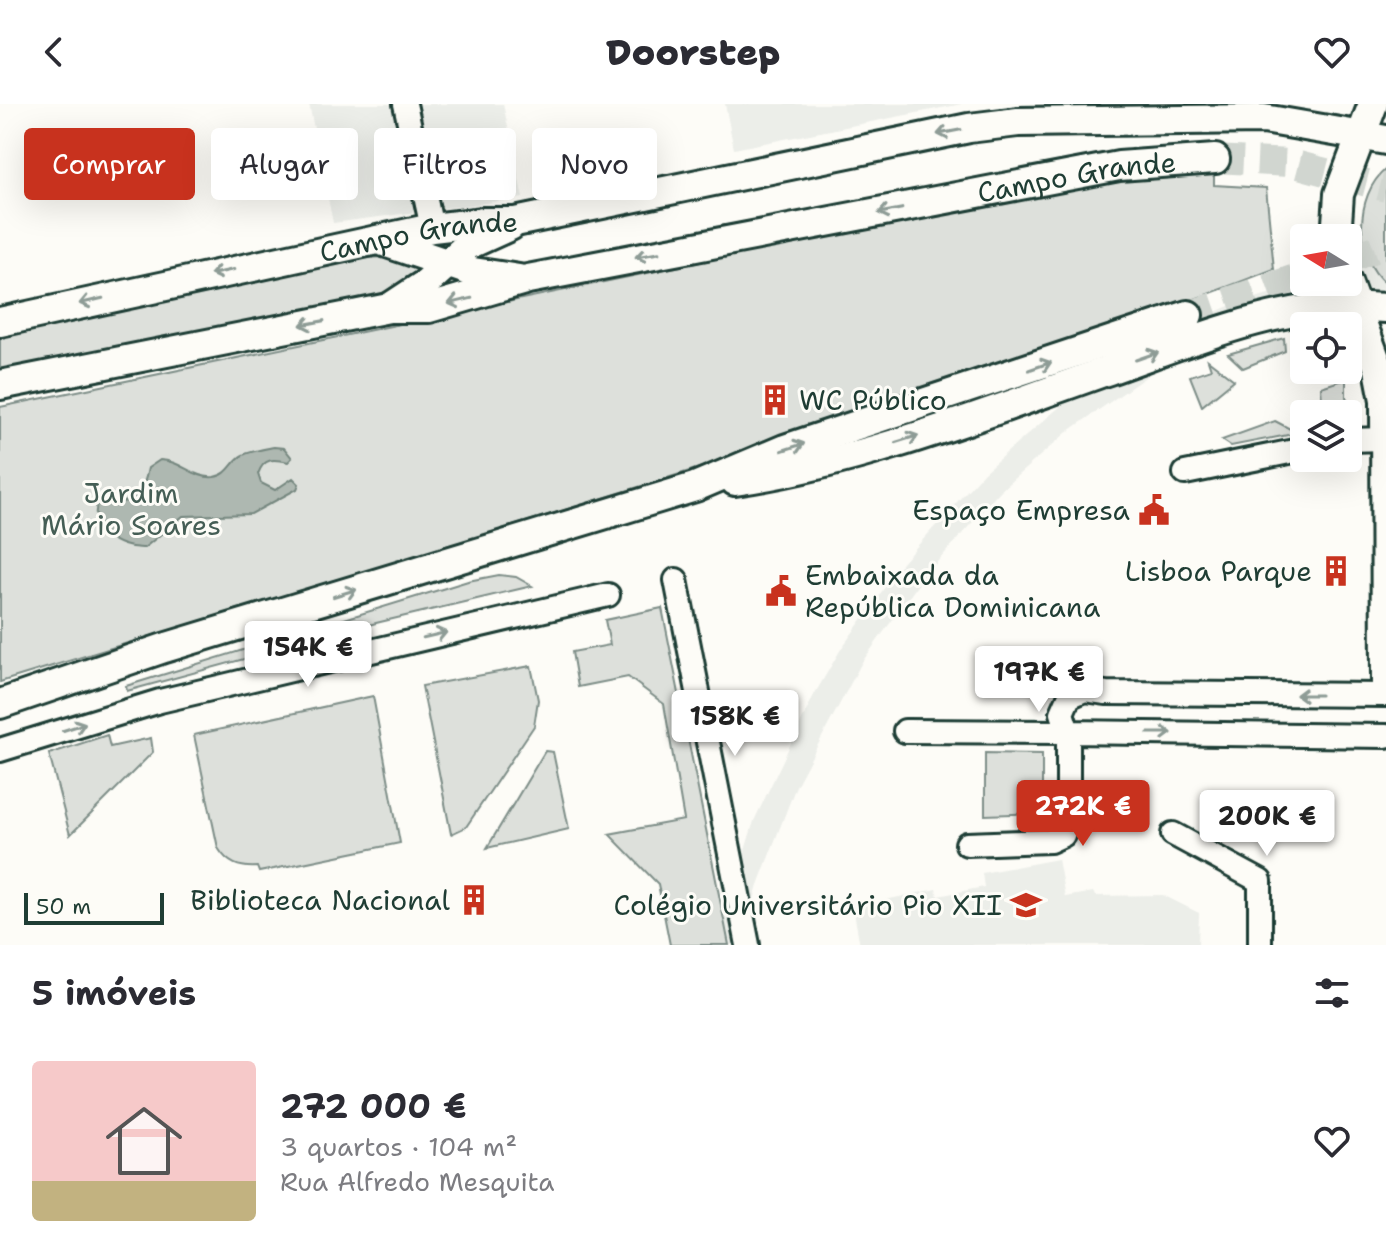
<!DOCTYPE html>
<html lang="pt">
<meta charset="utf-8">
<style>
:root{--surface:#fff;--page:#f2f2f3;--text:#2b2b33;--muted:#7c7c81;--accent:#c8321e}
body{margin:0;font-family:"Shantell Sans",sans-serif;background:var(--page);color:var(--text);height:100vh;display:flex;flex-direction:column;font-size:30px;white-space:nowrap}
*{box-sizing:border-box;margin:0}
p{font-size:26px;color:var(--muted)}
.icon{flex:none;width:44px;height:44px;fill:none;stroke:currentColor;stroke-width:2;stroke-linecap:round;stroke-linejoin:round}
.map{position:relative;height:841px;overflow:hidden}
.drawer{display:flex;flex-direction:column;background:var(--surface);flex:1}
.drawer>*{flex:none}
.hud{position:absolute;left:24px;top:24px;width:800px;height:72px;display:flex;gap:16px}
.needle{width:52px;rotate:281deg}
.buttons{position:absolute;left:1290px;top:120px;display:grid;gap:16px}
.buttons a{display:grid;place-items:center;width:72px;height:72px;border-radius:8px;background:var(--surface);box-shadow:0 8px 32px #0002;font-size:40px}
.scale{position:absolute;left:24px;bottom:20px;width:140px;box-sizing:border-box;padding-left:8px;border:4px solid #1f3d34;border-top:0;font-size:22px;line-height:28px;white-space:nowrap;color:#1f3d34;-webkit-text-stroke:6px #fdfcf7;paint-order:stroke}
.price{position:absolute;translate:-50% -68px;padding:0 18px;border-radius:8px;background:#fff;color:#222;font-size:26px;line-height:52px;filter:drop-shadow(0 2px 4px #0008)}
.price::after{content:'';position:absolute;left:50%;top:48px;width:24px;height:18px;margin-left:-12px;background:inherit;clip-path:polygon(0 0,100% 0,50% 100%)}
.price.active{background:var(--accent);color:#fff}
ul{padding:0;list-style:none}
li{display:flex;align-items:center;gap:24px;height:200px;padding:0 32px}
li span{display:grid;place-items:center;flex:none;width:224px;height:160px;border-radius:8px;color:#555}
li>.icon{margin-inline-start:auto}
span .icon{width:96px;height:96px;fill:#fffc;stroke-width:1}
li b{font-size:34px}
h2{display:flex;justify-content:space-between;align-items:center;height:96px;padding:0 32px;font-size:34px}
.pill{padding:0 28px;border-radius:8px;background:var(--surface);box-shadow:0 8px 32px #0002;font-size:28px;line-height:72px}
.pill.active{background:var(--accent);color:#fff}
header{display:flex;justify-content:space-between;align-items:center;height:104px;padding:0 32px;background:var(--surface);font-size:36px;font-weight:800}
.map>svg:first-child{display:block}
.built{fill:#eceee9}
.green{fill:#dde0db;stroke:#7e8e88;stroke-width:2}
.water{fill:#aeb8b1;stroke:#75877f;stroke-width:2}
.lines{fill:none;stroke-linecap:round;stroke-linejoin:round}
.major-tunnel{stroke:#d1d6d0;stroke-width:28;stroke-dasharray:28 14;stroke-linecap:butt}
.minor-casing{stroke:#1f3d34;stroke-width:28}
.major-casing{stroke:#1f3d34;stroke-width:34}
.minor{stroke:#fdfcf7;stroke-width:22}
.major{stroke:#fdfcf7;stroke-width:28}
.oneway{stroke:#8e9c96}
.labels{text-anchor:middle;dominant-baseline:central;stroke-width:6;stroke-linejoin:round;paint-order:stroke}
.street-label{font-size:28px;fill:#1f3d34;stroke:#fdfcf7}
.poi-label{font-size:28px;fill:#1f3d34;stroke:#fdfcf7;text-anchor:end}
.park-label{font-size:28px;fill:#455e55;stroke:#fdfcf7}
</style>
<header><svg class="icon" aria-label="back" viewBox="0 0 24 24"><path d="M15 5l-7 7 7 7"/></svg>Doorstep<svg class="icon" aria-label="heart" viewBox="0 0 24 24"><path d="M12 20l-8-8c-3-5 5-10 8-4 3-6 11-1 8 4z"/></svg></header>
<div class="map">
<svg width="1386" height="841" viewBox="0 0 1386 841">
<rect width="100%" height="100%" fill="#fdfcf7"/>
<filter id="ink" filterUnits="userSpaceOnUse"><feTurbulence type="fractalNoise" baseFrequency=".0125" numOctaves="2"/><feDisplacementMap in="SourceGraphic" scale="16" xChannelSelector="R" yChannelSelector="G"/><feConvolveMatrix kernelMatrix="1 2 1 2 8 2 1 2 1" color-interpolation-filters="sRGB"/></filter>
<g filter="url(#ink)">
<path class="built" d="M 309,0 L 503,0 L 523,94 L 333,119 Z
M 725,0 L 962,0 L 734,45 Z
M 1386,159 L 1386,184 L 1289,209 L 1192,245 L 1157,265 L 1066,329 L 1001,386 L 922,475 L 862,558 L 796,682 L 759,778 L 741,841 L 716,841 L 754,717 L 814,591 L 841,545 L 902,459 L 984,368 L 1077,288 L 1181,223 L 1229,202 L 1308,178 L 1348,178 L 1348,167 Z
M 1058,755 L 1065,793 L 1093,788 L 1095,792 L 1163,791 L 1199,809 L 1198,841 L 860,841 L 853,803 L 936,785 L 938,792 L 984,783 L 982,769 Z"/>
<path class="green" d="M 1386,65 L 1386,180 C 1354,154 1354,91 1386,65 Z
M 1214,66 L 1214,81 L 1266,84 L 1274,165 C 858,325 426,447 0,578 L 0,303 L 1029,90 L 1122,72 Z
M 383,153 L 419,165 L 417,171 L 382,190 L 0,269 L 0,232 L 353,155 Z
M 1284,234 L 1285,247 L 1243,264 L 1228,250 Z
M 1208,256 L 1234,276 L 1202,302 L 1190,272 L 1211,265 Z
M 1346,275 L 1346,293 L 1355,310 L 1304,312 L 1299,305 L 1322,299 L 1321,283 Z
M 1275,317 L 1298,329 L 1231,342 L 1222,336 Z
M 499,471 L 516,473 L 532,482 L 376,519 L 127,587 L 126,582 L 468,477 Z
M 662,504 L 729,841 L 670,841 L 658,780 L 609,730 L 684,716 L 664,600 L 628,573 L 578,583 L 572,548 L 610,541 L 605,516 Z
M 531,562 L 538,596 L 534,622 L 466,723 L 451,730 L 422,582 Z
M 373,592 L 400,739 L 259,768 L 257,763 C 239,764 228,760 218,744 L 194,631 Z
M 107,631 L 110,643 L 151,634 L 153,648 L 70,731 L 49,650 Z
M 545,647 L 553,648 L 569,725 L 487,744 Z
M 985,649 L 1042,650 L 1042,709 L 985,711 Z"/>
<path class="water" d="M 274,343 L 284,344 L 292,354 L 288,358 C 274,355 264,353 258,370 L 261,379 L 275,386 L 293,374 L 299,380 L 297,385 L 251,410 L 183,412 L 144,444 C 117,445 86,425 99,394 C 107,394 112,398 119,398 C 139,399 145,380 148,364 L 160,356 C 180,356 194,375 214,373 C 230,371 231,357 243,351 C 252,347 264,345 274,343 Z"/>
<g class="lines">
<path class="major-tunnel" d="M 1215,55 L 1291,59 L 1386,84
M 1348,155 L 1386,141
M 1188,211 L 1304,171"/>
<defs>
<path id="minor" d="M 405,0 L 432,124
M 1348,336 L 1385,335
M 1185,369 L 1304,345
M 676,476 L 748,841
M 1386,591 L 1106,589 L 1085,586 L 1069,593 L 1062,609 L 1068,628 L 1386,632
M 905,627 L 1068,628 L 1068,717 L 1063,731 L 1050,737 L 967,740
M 0,646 L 160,597 L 608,491
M 1173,730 L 1260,777 L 1260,841"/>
<g id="major">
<path d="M 1336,134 L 1339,90 L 1373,0"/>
<path d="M 381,137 L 473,168 L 519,175"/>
<path d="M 1347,178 L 1379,265 L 1385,296 L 1386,586"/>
<path d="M 389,204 L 424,181 L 468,141 L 510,122"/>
<path id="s1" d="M 0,218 L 432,124 L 484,118 L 515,118 L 969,24 L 1018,18 L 1264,15 L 1386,36"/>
<path id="s2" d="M 0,281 L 389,204 L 429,204 L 528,175 L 1119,62 L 1215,55"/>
<path d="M 735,377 C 864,358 986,309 1109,266 C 1174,243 1250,212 1319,204 C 1341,201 1364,203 1386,204"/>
<path d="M 0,600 L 164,544 L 695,383 L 785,345 L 1188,211"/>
</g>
</defs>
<use href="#minor" class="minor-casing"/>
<use href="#major" class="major-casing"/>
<use href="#minor" class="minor"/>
<use href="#major" class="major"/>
</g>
<defs><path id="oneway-shaft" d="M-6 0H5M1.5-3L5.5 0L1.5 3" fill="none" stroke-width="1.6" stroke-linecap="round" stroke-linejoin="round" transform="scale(2)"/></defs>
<g class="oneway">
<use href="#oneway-shaft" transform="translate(949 28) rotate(169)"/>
<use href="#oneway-shaft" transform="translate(890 107) rotate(169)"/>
<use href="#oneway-shaft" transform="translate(647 151) rotate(170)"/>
<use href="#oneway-shaft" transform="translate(222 168) rotate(168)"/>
<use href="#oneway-shaft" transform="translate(91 197) rotate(167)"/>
<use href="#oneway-shaft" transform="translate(460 197) rotate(167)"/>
<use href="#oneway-shaft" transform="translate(312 219) rotate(169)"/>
<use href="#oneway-shaft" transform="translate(1147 252) rotate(-19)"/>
<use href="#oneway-shaft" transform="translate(1040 262) rotate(-19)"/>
<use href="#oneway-shaft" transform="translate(907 335) rotate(-17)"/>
<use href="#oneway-shaft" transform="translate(793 343) rotate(-18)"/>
<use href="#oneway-shaft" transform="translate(345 489) rotate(-17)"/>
<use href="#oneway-shaft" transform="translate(435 531) rotate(-13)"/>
<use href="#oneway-shaft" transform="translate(1308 591) rotate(-180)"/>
<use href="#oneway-shaft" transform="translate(74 623) rotate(-18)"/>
<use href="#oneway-shaft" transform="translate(1160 629)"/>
</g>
</g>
<defs>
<symbol id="building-bare" viewBox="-9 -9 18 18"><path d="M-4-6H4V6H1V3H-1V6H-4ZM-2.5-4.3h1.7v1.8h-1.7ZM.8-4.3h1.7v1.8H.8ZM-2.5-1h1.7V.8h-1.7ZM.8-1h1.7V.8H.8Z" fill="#c8321e" stroke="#fdfcf7" stroke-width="2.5" paint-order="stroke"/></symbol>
<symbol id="civic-bare" viewBox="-9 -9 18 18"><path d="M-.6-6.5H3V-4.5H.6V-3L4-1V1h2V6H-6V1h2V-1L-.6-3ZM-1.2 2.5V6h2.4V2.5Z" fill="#c8321e" stroke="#fdfcf7" stroke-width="2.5" paint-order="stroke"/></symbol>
<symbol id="university-bare" viewBox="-9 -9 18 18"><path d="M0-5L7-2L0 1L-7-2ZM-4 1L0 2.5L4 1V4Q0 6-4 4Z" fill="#c8321e" stroke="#fdfcf7" stroke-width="2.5" paint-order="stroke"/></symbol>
</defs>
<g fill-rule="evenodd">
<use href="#building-bare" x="753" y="274" width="44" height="44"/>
<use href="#civic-bare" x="1132" y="384" width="44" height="44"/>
<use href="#building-bare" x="1314" y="445" width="44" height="44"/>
<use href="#civic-bare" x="759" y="465" width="44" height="44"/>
<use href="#building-bare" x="452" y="774" width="44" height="44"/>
<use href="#university-bare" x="1004" y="779" width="44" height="44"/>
</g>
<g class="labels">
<g class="street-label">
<text stroke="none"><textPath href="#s2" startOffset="1098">Campo Grande</textPath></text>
<text stroke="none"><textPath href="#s1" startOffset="428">Campo Grande</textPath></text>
</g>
<g class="poi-label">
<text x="799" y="296" text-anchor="start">WC Público</text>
<text x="1130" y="406">Espaço Empresa</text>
<text x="1312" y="467">Lisboa Parque</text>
<text x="805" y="471" text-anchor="start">Embaixada da<tspan x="805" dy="32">República Dominicana</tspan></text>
<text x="450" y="796">Biblioteca Nacional</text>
<text x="1002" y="801">Colégio Universitário Pio XII</text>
</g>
<g class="park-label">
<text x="131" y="389">Jardim<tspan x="131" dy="32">Mário Soares</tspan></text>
</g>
</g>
</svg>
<div class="buttons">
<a><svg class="needle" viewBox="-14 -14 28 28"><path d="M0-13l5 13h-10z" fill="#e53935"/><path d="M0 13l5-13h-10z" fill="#7c7c81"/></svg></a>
<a><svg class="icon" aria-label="locate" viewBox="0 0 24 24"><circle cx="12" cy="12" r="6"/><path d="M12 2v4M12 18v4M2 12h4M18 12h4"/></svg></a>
<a><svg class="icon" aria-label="layers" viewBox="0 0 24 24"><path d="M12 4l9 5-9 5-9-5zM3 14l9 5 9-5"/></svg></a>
</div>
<div class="scale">50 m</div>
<b class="price" style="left:308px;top:585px">154K €</b>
<b class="price" style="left:1039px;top:610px">197K €</b>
<b class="price" style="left:735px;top:654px">158K €</b>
<b class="price active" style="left:1083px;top:744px">272K €</b>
<b class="price" style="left:1267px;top:754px">200K €</b>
<div class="hud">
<a class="pill active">Comprar</a>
<a class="pill">Alugar</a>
<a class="pill">Filtros</a>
<a class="pill">Novo</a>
</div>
</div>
<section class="drawer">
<h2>5 imóveis<svg class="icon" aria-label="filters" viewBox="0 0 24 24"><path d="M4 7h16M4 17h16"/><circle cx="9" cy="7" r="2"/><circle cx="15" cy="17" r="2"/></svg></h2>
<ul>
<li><span style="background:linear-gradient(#f6c9c9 75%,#c2b280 0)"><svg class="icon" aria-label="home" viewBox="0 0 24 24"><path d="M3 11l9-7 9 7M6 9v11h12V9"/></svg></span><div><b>272 000 €</b><p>3 quartos · 104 m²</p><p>Rua Alfredo Mesquita</p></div><svg class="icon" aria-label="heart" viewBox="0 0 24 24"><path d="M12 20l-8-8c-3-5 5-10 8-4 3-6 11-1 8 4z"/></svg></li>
</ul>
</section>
